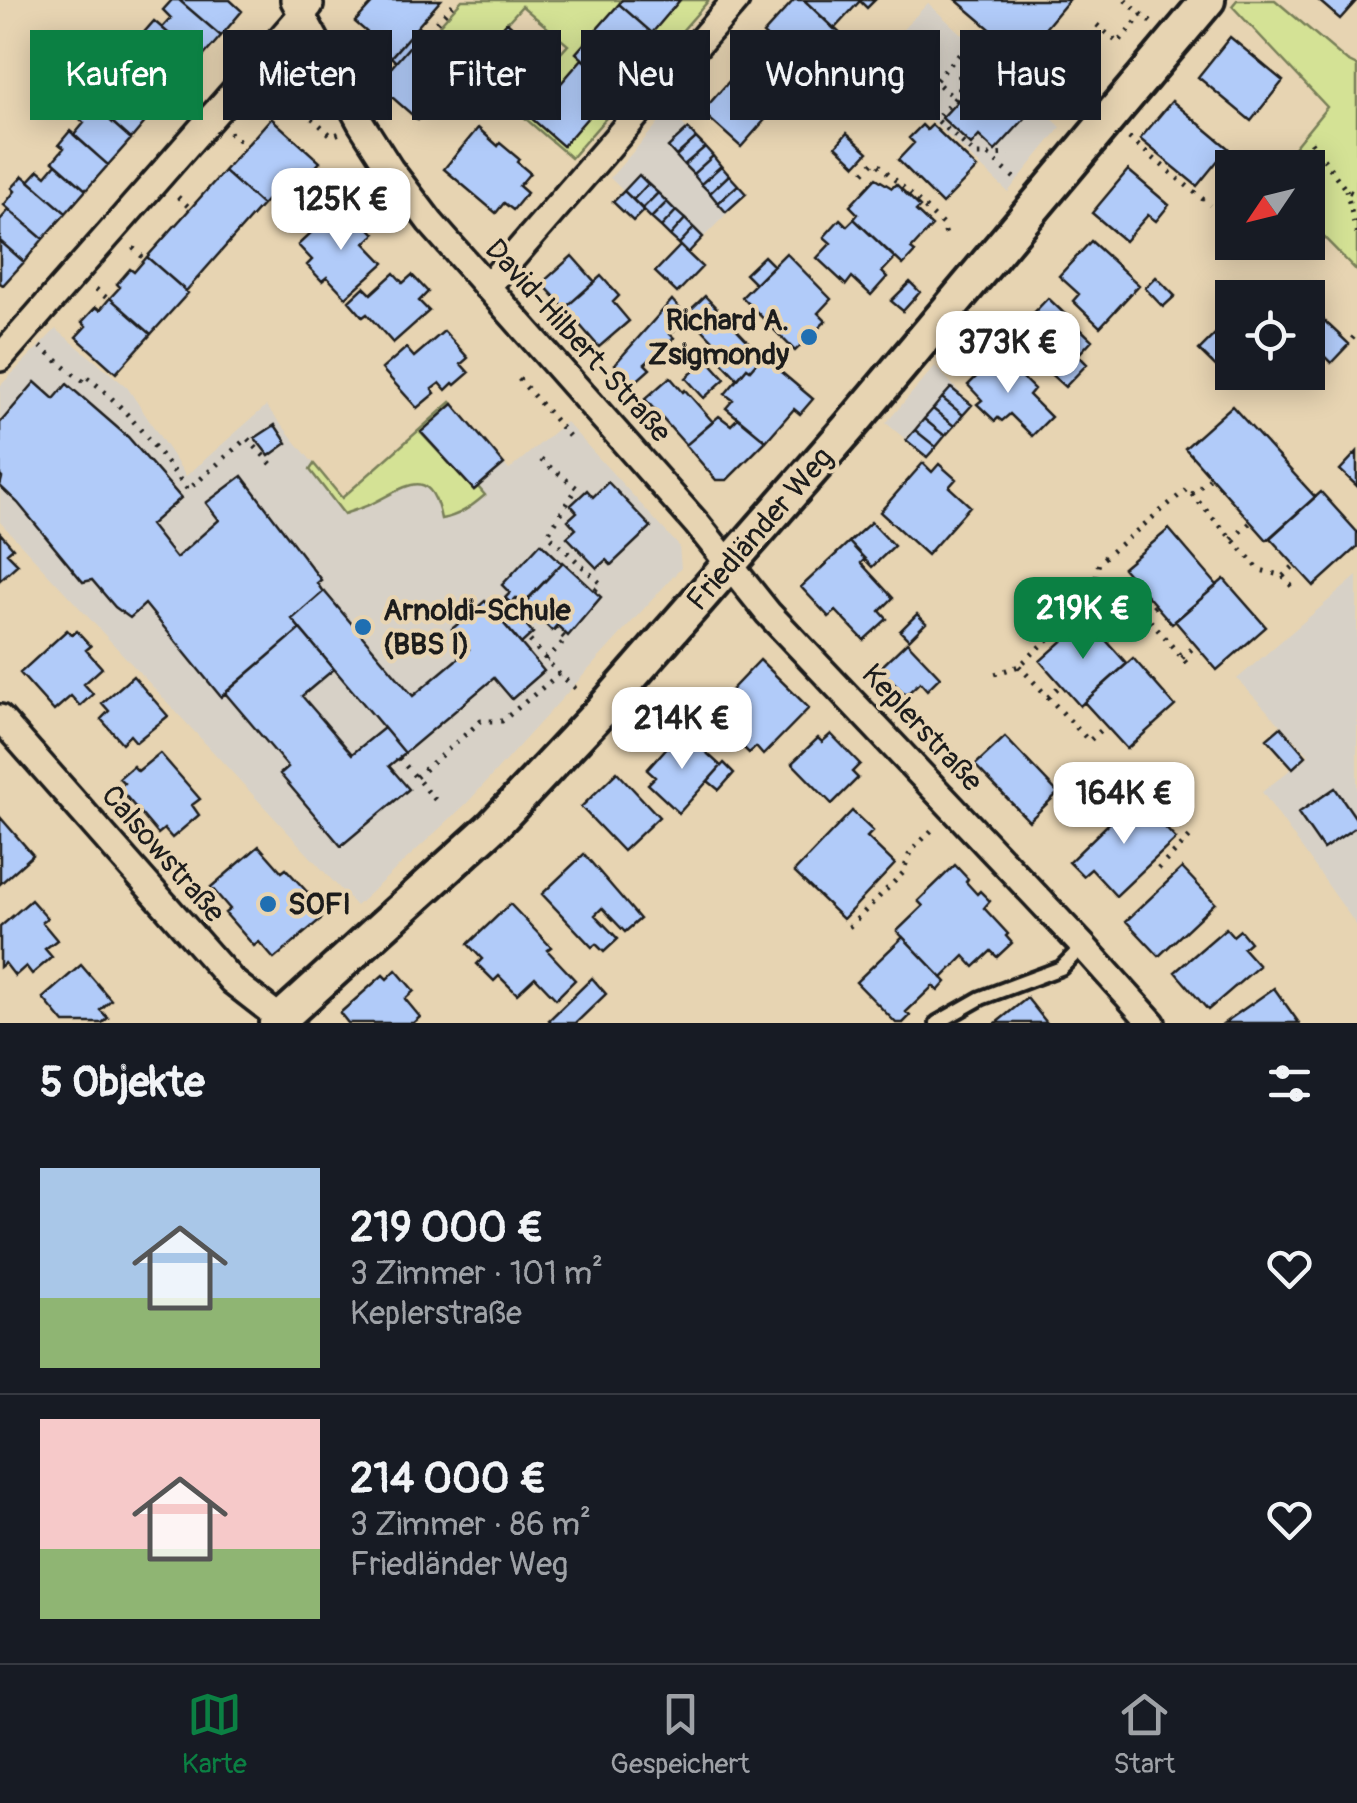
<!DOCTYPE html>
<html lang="de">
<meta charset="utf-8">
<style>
:root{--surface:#171b24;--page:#20242c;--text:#f1f3f6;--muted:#9ea1a6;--line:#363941;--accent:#0b8043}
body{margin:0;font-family:Pangolin,sans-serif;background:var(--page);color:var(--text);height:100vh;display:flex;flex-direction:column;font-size:38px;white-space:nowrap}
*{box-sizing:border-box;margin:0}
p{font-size:32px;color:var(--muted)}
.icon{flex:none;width:55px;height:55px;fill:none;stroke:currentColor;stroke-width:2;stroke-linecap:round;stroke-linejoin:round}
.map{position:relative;height:1023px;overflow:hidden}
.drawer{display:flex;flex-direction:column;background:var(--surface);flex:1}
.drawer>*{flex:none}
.guide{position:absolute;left:30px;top:30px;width:1298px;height:90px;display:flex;gap:20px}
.needle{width:65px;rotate:235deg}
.controls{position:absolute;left:1215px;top:150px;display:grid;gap:20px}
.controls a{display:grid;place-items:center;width:110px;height:110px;border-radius:0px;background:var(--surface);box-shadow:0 5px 25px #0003;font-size:50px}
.price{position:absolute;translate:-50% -85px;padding:0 22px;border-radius:20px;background:#fff;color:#222;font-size:32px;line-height:65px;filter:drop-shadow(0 2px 5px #0008)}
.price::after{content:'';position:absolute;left:50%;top:60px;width:30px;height:22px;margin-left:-15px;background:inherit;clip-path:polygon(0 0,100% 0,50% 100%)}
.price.current{background:var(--accent);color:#fff}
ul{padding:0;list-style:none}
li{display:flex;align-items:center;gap:30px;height:250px;padding:0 40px}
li+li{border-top:2px solid var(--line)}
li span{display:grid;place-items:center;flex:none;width:280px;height:200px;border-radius:0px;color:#555}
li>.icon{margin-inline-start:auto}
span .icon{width:120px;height:120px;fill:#fffc;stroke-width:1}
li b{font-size:42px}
h2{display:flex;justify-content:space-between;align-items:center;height:120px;padding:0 40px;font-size:42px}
.chip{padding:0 35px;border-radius:0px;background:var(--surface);box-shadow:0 5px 25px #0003;font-size:35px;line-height:90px}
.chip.current{background:var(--accent);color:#fff}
.dock{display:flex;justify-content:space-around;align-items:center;height:140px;border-top:2px solid var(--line);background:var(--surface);font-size:28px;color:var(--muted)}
.dock a{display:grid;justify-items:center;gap:5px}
.dock .current{color:var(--accent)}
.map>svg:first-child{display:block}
.built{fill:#d7d1c7}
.green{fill:#d4e295;stroke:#787f58;stroke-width:2.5}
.building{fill:#b1cbf9;stroke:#1c1c1c;stroke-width:2.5}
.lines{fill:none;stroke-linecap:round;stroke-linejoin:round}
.service-casing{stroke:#1c1c1c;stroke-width:20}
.minor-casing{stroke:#1c1c1c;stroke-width:32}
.tertiary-casing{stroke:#1c1c1c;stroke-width:40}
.path{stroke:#1c1c1c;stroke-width:5;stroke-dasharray:2.5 8;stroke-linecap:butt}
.service{stroke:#e7d4b2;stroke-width:12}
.minor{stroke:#e7d4b2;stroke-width:25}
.tertiary{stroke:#e7d4b2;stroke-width:32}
.poi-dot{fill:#1f6fb2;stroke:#e7d4b2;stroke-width:4}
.labels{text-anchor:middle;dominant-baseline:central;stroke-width:8;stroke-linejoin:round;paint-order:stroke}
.poi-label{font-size:30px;font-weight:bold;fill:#1c1c1c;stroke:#e7d4b2;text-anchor:start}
.street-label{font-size:30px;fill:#1c1c1c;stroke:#e7d4b2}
</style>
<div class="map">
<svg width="1357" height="1023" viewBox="0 0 1357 1023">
<rect width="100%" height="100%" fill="#e7d4b2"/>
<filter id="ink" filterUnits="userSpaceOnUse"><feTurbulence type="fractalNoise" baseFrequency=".01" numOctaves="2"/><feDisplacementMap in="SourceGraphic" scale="20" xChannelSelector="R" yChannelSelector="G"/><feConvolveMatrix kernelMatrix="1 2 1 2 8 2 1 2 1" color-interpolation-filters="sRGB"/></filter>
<g filter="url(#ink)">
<path class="built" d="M 928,3 L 1061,127 L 1008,192 L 871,63 Z
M 670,110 L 746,194 L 688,253 L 610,178 Z
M 56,329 L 127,387 L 186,476 L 266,406 L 342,498 L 451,402 L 509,470 L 566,422 L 679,546 L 681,568 L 467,803 L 356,906 L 0,522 L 0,386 Z
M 935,366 L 972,405 L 927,457 L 886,423 Z
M 1357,576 L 1357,926 L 1262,792 L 1309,755 L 1237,679 Z"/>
<path class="green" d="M 462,0 L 709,0 L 571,158 L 512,107 L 568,45 L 522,6 L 476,57 L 436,29 Z
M 1237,0 L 1275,0 L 1347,61 L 1357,66 L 1357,271 L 1308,221 L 1308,168 L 1278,167 L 1327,107 L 1232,6 Z
M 451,402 L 453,404 L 421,433 L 474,490 L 478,487 L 485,495 C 471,507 459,516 441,519 C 431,467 410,484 375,502 C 366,507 354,510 344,514 L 310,470 L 314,464 L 342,498 Z"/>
<path class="building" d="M 172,0 L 179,0 L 221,36 L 200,60 L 162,28 L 171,18 L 163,10 Z
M 179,0 L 230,0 L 242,11 L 221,36 Z
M 375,0 L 441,0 L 388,60 L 364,39 L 369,34 L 355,22 Z
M 622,0 L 680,0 L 652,33 L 619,4 Z
M 794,0 L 804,0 L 843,36 L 831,50 L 841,60 L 827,75 L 817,66 L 808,75 L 794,62 L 791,66 L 778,54 L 781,50 L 763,34 Z
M 804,0 L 875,0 L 867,8 L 860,1 L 834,29 Z
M 956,0 L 1069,0 L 1022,56 Z
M 1318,0 L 1357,0 L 1340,19 Z
M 619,4 L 652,33 L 608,82 L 576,53 Z
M 154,21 L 200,60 L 176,87 L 139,55 L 148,44 L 140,37 Z
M 507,22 L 515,29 L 490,57 L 482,50 Z
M 418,26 L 423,31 L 396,62 L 391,57 Z
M 55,28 L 72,43 L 57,60 L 39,45 Z
M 515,29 L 548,59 L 523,86 L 490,57 Z
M 423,31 L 464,67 L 418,120 L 377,84 Z
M 1230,37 L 1283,81 L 1251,121 L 1198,77 Z
M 130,47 L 176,87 L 152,114 L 118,84 L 125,76 L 121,73 L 126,68 L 118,61 Z
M 582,59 L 614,87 L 563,146 L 531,118 Z
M 747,61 L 786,96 L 741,147 L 702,112 Z
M 973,73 L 978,78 L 982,75 L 1027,116 L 995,151 L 979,136 L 971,145 L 942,118 L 964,94 L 958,89 Z
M 108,76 L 152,114 L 131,139 L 92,104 L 105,89 L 100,85 Z
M 88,101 L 131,139 L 108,165 L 74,135 L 84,123 L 76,115 Z
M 1172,101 L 1228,148 L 1197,186 L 1140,139 Z
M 271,118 L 320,162 L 286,200 L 275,191 L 262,205 L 224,171 Z
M 922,125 L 927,130 L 932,125 L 977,168 L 942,204 L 898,160 L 914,143 L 909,138 Z
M 478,128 L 498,146 L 500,143 L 519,159 L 517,162 L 530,173 L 519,186 L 527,193 L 513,210 L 504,203 L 496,213 L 444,169 Z
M 688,129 L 696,138 L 676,156 L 668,147 Z
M 70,131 L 108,165 L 86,190 L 53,161 L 64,148 L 59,144 Z
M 847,133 L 868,152 L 856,165 L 836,146 Z
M 696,138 L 705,147 L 684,165 L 676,156 Z
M 705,147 L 713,156 L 693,174 L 684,165 Z
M 713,156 L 721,166 L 701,184 L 693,174 Z
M 56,164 L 86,190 L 66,213 L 29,181 L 39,170 L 46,176 Z
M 721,166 L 729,175 L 710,193 L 701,184 Z
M 313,169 L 330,184 L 297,211 L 286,200 Z
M 1128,170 L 1169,205 L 1156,221 L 1148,215 L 1125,241 L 1092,213 Z
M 224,171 L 262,205 L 186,291 L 147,257 Z
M 639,175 L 648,184 L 633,200 L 624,191 Z
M 729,175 L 738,185 L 718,203 L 710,193 Z
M 23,176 L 66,213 L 43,239 L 4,205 L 15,191 L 12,188 Z
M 876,178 L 892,188 L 896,184 L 920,207 L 916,211 L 932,226 L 911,249 L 915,252 L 903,265 L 854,219 L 858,214 L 850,206 Z
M 648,184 L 658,193 L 642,209 L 633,200 Z
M 738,185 L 746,194 L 726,212 L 718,203 Z
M 624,191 L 644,210 L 633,221 L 613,202 Z
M 658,193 L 667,202 L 651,218 L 642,209 Z
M 667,202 L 676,211 L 661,227 L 651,218 Z
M 9,210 L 43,239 L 24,262 L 0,241 L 0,220 Z
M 335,210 L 349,226 L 359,217 L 375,234 L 365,243 L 384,263 L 346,297 L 327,277 L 322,281 L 307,265 L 312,260 L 298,245 Z
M 676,211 L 685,219 L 670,236 L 661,227 Z
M 685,219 L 694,228 L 679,244 L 670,236 Z
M 840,219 L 847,226 L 854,219 L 895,258 L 882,272 L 887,277 L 871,295 L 852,277 L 846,285 L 817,258 L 831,243 L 824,237 Z
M 694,228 L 703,237 L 688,253 L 679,244 Z
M 0,241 L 24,262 L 3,285 L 0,283 Z
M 1091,241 L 1139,285 L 1100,327 L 1073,301 L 1079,294 L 1059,276 Z
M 680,246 L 702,267 L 677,293 L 655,272 Z
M 786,253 L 831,299 L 818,313 L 826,321 L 795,351 L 742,297 Z
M 572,256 L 595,282 L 565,308 L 542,283 Z
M 764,256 L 774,266 L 755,284 L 745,274 Z
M 147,257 L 188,293 L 151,334 L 110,298 L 120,287 L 117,284 L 130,269 L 134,272 Z
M 394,273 L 403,283 L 412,275 L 428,292 L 419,301 L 429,311 L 393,343 L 367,314 L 363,317 L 349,301 L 364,287 L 371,294 Z
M 601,276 L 619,296 L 613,302 L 629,321 L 599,347 L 565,308 Z
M 1156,277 L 1175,296 L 1163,307 L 1145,288 Z
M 910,282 L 920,292 L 903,311 L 891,301 Z
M 705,296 L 762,356 L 750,370 L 747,368 L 738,379 L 715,355 L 721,349 L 687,313 Z
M 110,298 L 151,334 L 116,373 L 76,337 L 86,326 L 82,322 L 96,307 L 100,310 Z
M 1048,298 L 1092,340 L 1078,355 L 1087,364 L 1065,387 L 1044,368 L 1038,375 L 1016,354 L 1022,348 L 1010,338 Z
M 672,300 L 688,318 L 670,334 L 674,338 L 645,364 L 650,369 L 632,385 L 615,364 Z
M 1312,309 L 1349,344 L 1331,363 L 1308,340 L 1308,313 Z
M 444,331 L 468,358 L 461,364 L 469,373 L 455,385 L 453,383 L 446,390 L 440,383 L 432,389 L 435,393 L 417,408 L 382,369 L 406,348 L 414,357 Z
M 1216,333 L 1232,349 L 1232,372 L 1245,372 L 1234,384 L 1199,350 Z
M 999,354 L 1034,389 L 1029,395 L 1051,417 L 1032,436 L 1010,414 L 1002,421 L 998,418 L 995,421 L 977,404 L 982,400 L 968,385 Z
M 762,356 L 813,399 L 800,414 L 794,409 L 766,441 L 726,408 L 733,400 L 725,394 L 747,368 L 750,370 Z
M 707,359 L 725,379 L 704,398 L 686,378 Z
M 670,377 L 683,392 L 685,390 L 713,422 L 686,445 L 645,399 Z
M 35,382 L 54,399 L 67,384 L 128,437 L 181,498 L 150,525 L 176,558 L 219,520 L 206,503 L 242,476 L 321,580 L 317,583 L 323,592 L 292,619 L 300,629 L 221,697 L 145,604 L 130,618 L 115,607 L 92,580 L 83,582 L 18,503 L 0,486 L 2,478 L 0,476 L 0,423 Z
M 951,388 L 972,405 L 963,415 L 942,398 Z
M 942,398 L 963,415 L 954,426 L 933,409 Z
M 453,404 L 504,464 L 474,490 L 421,432 Z
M 1232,406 L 1315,497 L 1267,540 L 1185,448 Z
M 933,409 L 954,426 L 945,436 L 924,419 Z
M 719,416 L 731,425 L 738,418 L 766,441 L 727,480 L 716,480 L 686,445 Z
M 924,419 L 945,436 L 936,447 L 915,430 Z
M 275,425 L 287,443 L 269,456 L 255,438 Z
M 915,430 L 936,447 L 927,457 L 906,440 Z
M 1357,452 L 1357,486 L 1340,470 Z
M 923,463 L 932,472 L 939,464 L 956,479 L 949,487 L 970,506 L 927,555 L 880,512 Z
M 608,482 L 651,527 L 611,565 L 606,560 L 597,568 L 567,537 L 576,529 L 568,520 L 577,512 L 571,505 L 587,490 L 593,497 Z
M 1321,492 L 1357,532 L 1357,547 L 1314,586 L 1270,538 Z
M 871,522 L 894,546 L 872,567 L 849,542 Z
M 1169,529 L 1217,585 L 1172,624 L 1123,568 Z
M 0,533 L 13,548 L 7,553 L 18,564 L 0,580 Z
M 849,542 L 865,559 L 861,563 L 893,598 L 880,611 L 887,619 L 864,640 L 836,611 L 829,617 L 801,587 Z
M 541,543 L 562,563 L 523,605 L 516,598 L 511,603 L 505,598 L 510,593 L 502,585 Z
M 563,562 L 601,597 L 568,636 L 557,625 L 552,631 L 524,603 Z
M 1224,579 L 1266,627 L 1217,670 L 1175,621 Z
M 324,591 L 413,696 L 469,649 L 452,629 L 485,601 L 544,671 L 512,699 L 494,678 L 405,753 L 292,619 Z
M 505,600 L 533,633 L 521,644 L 492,610 Z
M 917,614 L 926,623 L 909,640 L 900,631 Z
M 1087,619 L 1127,664 L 1080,706 L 1040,661 Z
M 300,629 L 334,669 L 302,696 L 352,754 L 384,728 L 405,753 L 389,766 L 409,789 L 341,846 L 280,774 L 288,767 L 225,693 Z
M 67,630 L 72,635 L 77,631 L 91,646 L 86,650 L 102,668 L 84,684 L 93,694 L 80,706 L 71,696 L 54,711 L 20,673 Z
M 907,642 L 940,677 L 927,690 L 920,682 L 906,695 L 879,669 Z
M 1133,658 L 1175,706 L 1127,749 L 1084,702 Z
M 760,660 L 809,708 L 763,755 L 756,747 L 749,753 L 716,721 L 723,714 L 715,707 Z
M 133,676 L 168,716 L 136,742 L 130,735 L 122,743 L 101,719 L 109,711 L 102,703 Z
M 1281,727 L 1306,756 L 1293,768 L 1267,739 Z
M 685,733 L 721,766 L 679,813 L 648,784 L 655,777 L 647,770 L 670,744 L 672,746 Z
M 831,734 L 860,764 L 852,772 L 858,778 L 832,804 L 792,763 L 818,738 L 822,742 Z
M 1005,737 L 1058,793 L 1029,821 L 975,765 Z
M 160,753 L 200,799 L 192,805 L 199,815 L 172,838 L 164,829 L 158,834 L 119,788 L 124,783 L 119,778 L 133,766 L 138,771 Z
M 724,763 L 734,773 L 719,790 L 708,781 Z
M 617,772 L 659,817 L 623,851 L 581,807 Z
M 1335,788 L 1357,820 L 1357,826 L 1323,849 L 1298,813 Z
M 1136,797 L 1176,839 L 1116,896 L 1091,869 L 1083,876 L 1069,862 Z
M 852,811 L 873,831 L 867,837 L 895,864 L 843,919 L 794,872 Z
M 0,817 L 33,855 L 0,884 Z
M 259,846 L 282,872 L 286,869 L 310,895 L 305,899 L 322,918 L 274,959 L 259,942 L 254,946 L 225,913 L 230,909 L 211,887 Z
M 584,854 L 640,919 L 625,932 L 602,908 L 595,915 L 618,939 L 604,952 L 596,944 L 592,947 L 542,894 Z
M 955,865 L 968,879 L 966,882 L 977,894 L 980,891 L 990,901 L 984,908 L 1008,934 L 1006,936 L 1012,943 L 997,957 L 991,951 L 974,967 L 964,956 L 942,978 L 897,931 L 923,906 L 918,901 Z
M 1182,868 L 1215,903 L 1159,956 L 1126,921 Z
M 31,900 L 47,918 L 42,922 L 57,940 L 45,949 L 52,957 L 32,974 L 26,966 L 15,976 L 5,963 L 0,967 L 0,927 Z
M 510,904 L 551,947 L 547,950 L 575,980 L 556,999 L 535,977 L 517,994 L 499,976 L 494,981 L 477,964 L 482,959 L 468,944 Z
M 1226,928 L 1233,936 L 1240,930 L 1250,942 L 1243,948 L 1259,966 L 1208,1010 L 1175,972 Z
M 903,937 L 946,982 L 938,991 L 933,986 L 906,1012 L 910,1016 L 903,1023 L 896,1023 L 856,982 Z
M 81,965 L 111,1000 L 100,1010 L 108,1018 L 102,1023 L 64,1023 L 43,998 Z
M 396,970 L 414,991 L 405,999 L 420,1017 L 413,1023 L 348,1023 L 340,1013 L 383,975 L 387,979 Z
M 592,978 L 606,994 L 576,1023 L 552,1023 L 549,1020 Z
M 1274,988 L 1299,1023 L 1224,1023 Z
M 1027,998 L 1047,1023 L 996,1023 Z"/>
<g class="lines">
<defs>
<path id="service" d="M 937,1023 L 981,998 L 1061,968 L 1083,946"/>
<path id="minor" d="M 294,0 L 362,125 L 390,169 L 430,222 L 697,524 L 768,613 L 1083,946 L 1152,1023
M 487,287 L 736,0
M 0,358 L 310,5
M 0,718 L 232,981 L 286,1023"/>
<path id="tertiary" d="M 276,1023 L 494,825 L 601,711 L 851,425 L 1208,0"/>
</defs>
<use href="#service" class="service-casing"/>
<use href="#minor" class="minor-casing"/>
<use href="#tertiary" class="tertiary-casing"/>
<path class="path" d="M 1125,0 L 1153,24
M 437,22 L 457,0
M 1097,25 L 1118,43 L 1142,15
M 355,57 L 367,42
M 273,83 L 332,136 L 340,133
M 962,85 L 956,80 L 988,45
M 955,98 L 936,119 L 976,155 L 988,155 L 1019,182
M 957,101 L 935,81 L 977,35
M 229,132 L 246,146
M 1129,138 L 1210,205
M 1311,142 L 1346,190 L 1357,195
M 988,155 L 1009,154
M 864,172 L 875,161 L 942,224 L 948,240
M 1346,190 L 1357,235
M 178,197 L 190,208
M 133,248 L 145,259
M 96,289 L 109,300
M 1352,339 L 1357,333
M 40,347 L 84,382 L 87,377 C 128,408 157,451 188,490 L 247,438 L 275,468
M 519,379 L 569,436
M 541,460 L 577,488 L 548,534 L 601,584 L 594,591
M 1192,494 L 1211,477
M 1232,539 L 1251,522
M 1283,576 L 1295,565
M 1095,580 L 1117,582 L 1189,666
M 1145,615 L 1156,605
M 530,641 L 559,674 L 580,692
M 1182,658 L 1196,645
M 546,660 L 566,639 L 554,628
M 1019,666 L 1089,741 L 1106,726
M 995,674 L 1019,666 L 1091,601 L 1099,562 L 1187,489 L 1260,570 L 1283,576 L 1293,588
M 1048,697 L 1061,685
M 399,758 L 439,804
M 416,777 L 481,721 L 502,721 L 559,674
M 1158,869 L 1193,834
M 849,927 L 903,873 L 910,852 L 934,828"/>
<use href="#service" class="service"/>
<use href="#minor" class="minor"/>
<use href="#tertiary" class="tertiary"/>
</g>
</g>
<g class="poi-dot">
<circle cx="809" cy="337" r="10"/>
<circle cx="363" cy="627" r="10"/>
<circle cx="268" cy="904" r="10"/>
</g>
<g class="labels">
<g class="poi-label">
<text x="789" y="320" text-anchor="end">Richard A.<tspan x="789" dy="34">Zsigmondy</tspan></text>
<text x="383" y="610">Arnoldi-Schule<tspan x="383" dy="34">(BBS I)</tspan></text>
<text x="288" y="904">SOFI</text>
</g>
<g class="street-label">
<text transform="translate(578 341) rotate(48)">David-Hilbert-Straße</text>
<text transform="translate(760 529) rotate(-49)">Friedländer Weg</text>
<text transform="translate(922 728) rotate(47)">Keplerstraße</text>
<text transform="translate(163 854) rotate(49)">Calsowstraße</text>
</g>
</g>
</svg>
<div class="controls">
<a><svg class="needle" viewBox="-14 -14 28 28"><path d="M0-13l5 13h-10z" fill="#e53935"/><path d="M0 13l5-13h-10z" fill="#9ea1a6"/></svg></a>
<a><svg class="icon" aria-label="locate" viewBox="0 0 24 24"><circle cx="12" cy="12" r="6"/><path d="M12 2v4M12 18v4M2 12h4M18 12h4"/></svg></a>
</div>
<b class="price" style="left:341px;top:253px">125K €</b>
<b class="price" style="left:1008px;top:396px">373K €</b>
<b class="price current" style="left:1083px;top:662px">219K €</b>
<b class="price" style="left:682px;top:772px">214K €</b>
<b class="price" style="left:1124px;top:847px">164K €</b>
<div class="guide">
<a class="chip current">Kaufen</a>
<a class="chip">Mieten</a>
<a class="chip">Filter</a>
<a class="chip">Neu</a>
<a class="chip">Wohnung</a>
<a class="chip">Haus</a>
</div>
</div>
<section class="drawer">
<h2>5 Objekte<svg class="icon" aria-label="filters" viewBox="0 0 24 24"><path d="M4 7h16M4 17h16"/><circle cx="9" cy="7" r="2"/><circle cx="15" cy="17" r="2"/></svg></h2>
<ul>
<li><span style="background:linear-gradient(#a9c7e8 65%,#8fb573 0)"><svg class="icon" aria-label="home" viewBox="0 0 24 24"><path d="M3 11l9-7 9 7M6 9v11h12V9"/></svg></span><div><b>219 000 €</b><p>3 Zimmer · 101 m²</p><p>Keplerstraße</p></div><svg class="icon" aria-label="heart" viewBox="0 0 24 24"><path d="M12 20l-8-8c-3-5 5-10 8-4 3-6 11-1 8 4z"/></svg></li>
<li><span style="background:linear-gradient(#f6c9c9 65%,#8fb573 0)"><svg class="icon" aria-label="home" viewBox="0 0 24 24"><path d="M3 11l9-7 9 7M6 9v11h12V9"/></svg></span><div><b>214 000 €</b><p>3 Zimmer · 86 m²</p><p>Friedländer Weg</p></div><svg class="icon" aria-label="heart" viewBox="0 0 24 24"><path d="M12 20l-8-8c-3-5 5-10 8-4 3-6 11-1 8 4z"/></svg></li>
</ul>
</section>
<nav class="dock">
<a class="current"><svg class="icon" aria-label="map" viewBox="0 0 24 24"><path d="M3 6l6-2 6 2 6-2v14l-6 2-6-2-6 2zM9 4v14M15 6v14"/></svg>Karte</a>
<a><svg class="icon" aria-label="saved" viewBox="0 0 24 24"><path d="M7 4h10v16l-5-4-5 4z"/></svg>Gespeichert</a>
<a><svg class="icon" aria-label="home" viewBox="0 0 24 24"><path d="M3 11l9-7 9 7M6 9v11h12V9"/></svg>Start</a>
</nav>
